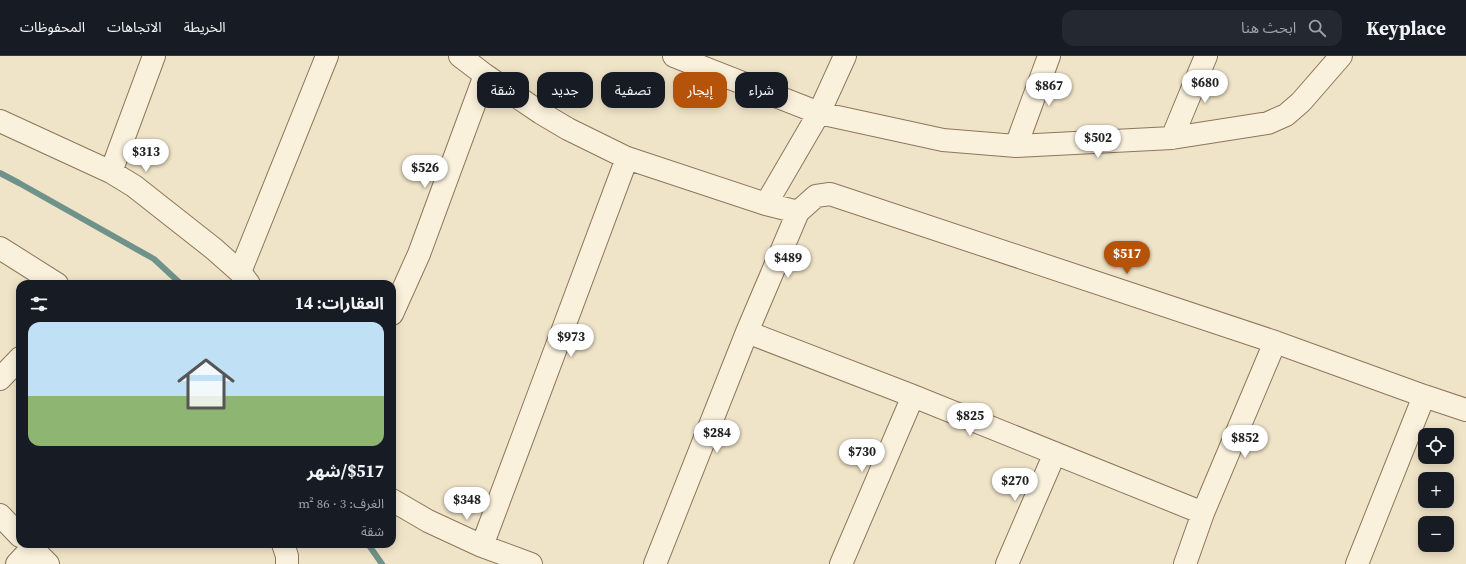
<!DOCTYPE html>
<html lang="ar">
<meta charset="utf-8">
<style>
:root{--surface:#171b24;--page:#242831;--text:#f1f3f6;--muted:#9ea1a6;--line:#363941;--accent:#b45309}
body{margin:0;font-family:"Source Serif 4","Noto Sans Arabic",serif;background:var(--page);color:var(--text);direction:rtl;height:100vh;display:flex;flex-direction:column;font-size:15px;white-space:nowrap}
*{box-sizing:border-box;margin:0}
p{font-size:13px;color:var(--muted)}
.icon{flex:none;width:22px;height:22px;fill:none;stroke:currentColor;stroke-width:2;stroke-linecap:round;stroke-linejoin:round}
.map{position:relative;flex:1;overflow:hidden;direction:ltr}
.drawer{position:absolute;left:16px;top:224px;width:380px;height:268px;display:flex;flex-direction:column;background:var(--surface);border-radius:12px;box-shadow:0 2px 10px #0003;direction:rtl}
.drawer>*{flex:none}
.guide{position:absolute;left:408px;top:16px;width:380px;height:36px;direction:rtl;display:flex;gap:8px}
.tools{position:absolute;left:1418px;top:372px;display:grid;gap:8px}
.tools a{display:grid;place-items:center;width:36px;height:36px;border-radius:8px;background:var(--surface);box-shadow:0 2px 10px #0003;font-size:20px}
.price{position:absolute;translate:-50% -34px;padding:0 9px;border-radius:14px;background:#fff;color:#222;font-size:13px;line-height:26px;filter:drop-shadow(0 1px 2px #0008)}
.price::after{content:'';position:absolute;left:50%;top:24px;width:12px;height:9px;margin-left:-6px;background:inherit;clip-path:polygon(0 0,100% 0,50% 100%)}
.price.selected{background:var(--accent);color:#fff}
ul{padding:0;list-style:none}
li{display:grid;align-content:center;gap:8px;height:212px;padding:0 12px}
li+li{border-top:1px solid var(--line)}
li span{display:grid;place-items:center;height:124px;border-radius:12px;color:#555}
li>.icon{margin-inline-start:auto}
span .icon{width:72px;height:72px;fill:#fffc;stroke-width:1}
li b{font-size:17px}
h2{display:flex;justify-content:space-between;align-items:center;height:48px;padding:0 12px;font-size:17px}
.pill{padding:0 14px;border-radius:12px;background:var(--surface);box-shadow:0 2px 10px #0003;font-size:14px;line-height:36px}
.pill.selected{background:var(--accent);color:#fff}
header{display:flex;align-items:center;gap:24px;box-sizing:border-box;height:56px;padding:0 20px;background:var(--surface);border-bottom:1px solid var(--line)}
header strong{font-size:19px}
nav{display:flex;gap:22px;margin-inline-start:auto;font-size:14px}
.search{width:280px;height:36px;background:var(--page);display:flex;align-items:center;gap:10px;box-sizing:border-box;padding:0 14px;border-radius:12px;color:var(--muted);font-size:15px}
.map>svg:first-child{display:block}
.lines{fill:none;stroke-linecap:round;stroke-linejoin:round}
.stream{stroke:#6f938a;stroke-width:6}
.minor-casing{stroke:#8d765c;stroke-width:24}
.minor{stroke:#faf1dc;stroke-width:22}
</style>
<header>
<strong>Keyplace</strong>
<div class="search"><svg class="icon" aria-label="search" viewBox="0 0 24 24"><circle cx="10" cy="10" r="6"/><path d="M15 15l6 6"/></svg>ابحث هنا</div>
<nav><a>الخريطة</a><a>الاتجاهات</a><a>المحفوظات</a></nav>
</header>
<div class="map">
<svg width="1466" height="508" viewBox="0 0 1466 508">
<rect width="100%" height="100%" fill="#f0e4c8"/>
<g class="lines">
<path class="stream" d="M 0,117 L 19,127 L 154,203 L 181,228
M 368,488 L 382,508"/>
<defs>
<path id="minor" d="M 460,0 L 485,19 L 541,57 L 568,73 L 627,102 L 766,148 L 798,156
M 674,0 L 819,57 L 943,84 L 1016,90 L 1172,82 L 1268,67 L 1286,59 L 1301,46 L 1341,0
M 0,65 L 111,116 L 134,130 L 214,193 L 240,216 L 249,228
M 1172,82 L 1206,0
M 1016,90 L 1049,0
M 111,116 L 154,0
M 766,148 L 819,57 L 845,0
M 0,192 L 57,228
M 240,216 L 327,0
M 392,258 L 419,198 L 485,19
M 747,276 L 913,340 L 1203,457
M 0,323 L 20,302
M 392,444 L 428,465 L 482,490 L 531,508
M 0,459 L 20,480
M 28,488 L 48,508
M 283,488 L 287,500 L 287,508
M 482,490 L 627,102
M 17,508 L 32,492
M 655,508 L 747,276 L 798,156 L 816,140 L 830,138 L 1275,286 L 1424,340 L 1466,354
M 841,508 L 913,340
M 1007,508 L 1055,397
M 1185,508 L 1203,457 L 1275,286
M 1357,508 L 1424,340"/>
</defs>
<use href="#minor" class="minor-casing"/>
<use href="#minor" class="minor"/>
</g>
</svg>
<div class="tools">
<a><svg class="icon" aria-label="locate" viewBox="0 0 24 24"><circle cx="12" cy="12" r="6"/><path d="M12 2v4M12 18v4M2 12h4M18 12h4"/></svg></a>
<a>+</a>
<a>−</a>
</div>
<b class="price" style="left:1205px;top:48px">$680</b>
<b class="price" style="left:1049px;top:51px">$867</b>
<b class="price" style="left:1098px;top:103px">$502</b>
<b class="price" style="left:146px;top:117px">$313</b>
<b class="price" style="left:425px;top:133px">$526</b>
<b class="price selected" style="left:1127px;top:219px">$517</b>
<b class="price" style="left:788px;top:223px">$489</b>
<b class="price" style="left:571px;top:302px">$973</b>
<b class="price" style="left:970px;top:381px">$825</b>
<b class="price" style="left:717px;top:398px">$284</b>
<b class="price" style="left:1245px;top:403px">$852</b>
<b class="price" style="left:862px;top:417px">$730</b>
<b class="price" style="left:1015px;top:446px">$270</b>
<b class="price" style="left:467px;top:465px">$348</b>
<div class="guide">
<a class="pill">شراء</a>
<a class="pill selected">إيجار</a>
<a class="pill">تصفية</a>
<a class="pill">جديد</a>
<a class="pill">شقة</a>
</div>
<section class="drawer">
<h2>العقارات: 14<svg class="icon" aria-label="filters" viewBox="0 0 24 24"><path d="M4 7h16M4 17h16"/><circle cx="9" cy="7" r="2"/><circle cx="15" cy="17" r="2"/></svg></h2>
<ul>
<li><span style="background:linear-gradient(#bfe0f5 60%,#8fb573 0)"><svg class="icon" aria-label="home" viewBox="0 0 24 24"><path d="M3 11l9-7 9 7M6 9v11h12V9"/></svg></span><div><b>$517/شهر</b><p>الغرف: 3 · 86 m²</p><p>شقة</p></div></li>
</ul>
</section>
</div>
